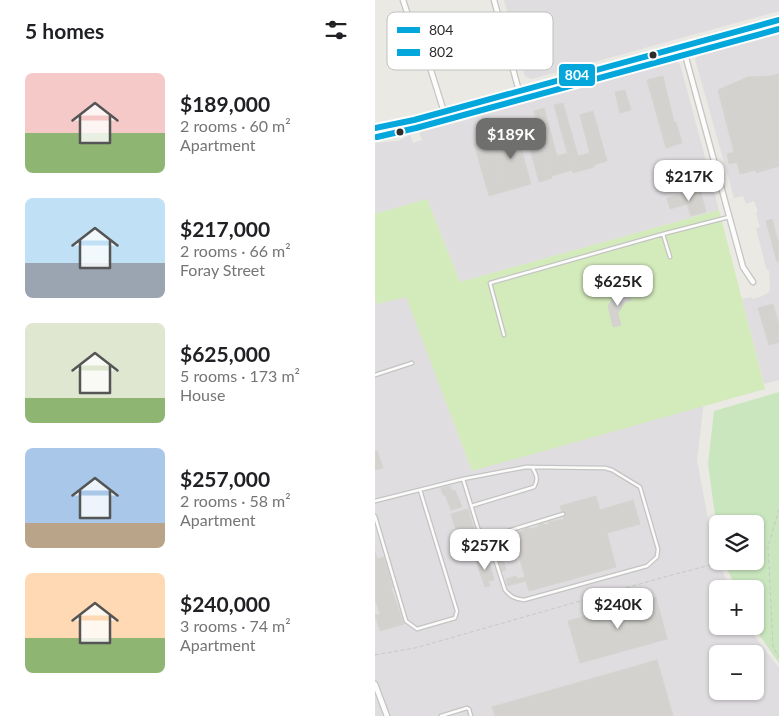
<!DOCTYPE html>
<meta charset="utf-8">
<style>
:root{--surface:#fff;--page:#f6f6f6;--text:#202124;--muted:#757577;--accent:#6f6f6d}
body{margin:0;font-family:Lato,sans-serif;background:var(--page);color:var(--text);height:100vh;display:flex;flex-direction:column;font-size:19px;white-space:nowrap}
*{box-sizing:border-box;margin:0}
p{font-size:16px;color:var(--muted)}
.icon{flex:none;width:28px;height:28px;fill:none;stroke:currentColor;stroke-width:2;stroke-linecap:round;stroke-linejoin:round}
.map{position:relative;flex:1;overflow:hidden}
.side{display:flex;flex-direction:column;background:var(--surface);width:375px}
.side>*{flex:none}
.buttons{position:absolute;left:334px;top:515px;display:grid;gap:10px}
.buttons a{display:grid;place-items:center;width:55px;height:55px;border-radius:8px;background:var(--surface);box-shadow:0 1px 4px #0004;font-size:25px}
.price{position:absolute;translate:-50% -42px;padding:0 11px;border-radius:10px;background:#fff;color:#222;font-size:16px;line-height:32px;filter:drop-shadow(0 1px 2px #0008)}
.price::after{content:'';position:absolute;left:50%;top:30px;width:15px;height:11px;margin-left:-8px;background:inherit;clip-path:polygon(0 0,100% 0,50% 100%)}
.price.current{background:var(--accent);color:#fff}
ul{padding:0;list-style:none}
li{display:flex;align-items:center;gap:15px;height:125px;padding:0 25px}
li span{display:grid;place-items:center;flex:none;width:140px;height:100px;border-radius:8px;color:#555}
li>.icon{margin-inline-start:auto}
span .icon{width:60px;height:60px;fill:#fffc;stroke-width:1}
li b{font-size:21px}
h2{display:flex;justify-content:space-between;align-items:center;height:60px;padding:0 25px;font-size:21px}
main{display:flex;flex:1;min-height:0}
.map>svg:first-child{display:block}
.industrial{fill:#dfdddf;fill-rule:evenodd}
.green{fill:#cae6be}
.pitch{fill:#d3eabb}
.building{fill:#d3d2cf;stroke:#d5d4d0}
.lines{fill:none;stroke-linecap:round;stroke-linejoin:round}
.lane-casing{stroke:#c4c4c4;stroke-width:5}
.street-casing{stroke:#c4c4c4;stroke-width:7}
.secondary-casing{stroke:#c4c4c4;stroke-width:9}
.path{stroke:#c8c8c8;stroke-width:1;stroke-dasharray:4 2.5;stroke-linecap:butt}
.lane{stroke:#fcfcfb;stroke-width:2.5}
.street{stroke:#fcfcfb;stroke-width:4.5}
.secondary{stroke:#fcfcfb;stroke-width:6}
.bus-1-casing{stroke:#fff;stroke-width:10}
.bus-2-casing{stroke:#fff;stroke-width:10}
.bus-1{stroke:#04a7dc;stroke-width:6}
.bus-2{stroke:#04a7dc;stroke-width:6}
.bus-dot{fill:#2d2d2d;stroke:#fff;stroke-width:2}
.key{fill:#fff;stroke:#c0c0c0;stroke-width:1}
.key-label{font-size:14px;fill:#2d2d2d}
.line-badge{stroke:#fff;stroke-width:2}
.badge-label{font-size:14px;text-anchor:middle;font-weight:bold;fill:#fff}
</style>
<main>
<section class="side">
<h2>5 homes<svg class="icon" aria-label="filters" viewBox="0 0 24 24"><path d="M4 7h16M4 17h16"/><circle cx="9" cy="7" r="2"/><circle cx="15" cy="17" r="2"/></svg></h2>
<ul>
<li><span style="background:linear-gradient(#f6c9c9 60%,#8fb573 0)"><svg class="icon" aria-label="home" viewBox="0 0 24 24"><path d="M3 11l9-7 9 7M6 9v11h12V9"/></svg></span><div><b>$189,000</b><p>2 rooms · 60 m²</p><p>Apartment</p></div></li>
<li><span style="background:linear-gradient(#bfe0f5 65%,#9aa5b1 0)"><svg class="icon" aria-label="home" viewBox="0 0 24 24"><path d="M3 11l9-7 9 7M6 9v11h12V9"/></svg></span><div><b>$217,000</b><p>2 rooms · 66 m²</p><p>Foray Street</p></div></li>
<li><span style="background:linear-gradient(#dfe7d0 75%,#8fb573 0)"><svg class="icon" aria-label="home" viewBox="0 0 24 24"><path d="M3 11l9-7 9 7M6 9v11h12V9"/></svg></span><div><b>$625,000</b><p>5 rooms · 173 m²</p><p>House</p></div></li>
<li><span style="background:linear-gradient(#a9c7e8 75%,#b9a48a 0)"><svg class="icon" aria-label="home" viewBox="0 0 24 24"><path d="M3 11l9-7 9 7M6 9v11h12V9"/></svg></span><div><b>$257,000</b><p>2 rooms · 58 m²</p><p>Apartment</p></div></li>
<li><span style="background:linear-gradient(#ffd9b3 65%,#8fb573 0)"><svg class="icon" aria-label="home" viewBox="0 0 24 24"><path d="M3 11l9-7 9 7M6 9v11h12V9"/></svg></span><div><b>$240,000</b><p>3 rooms · 74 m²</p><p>Apartment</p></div></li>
</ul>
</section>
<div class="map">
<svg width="404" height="716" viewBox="0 0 404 716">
<rect width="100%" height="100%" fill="#eae9e4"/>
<path class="industrial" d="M 129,0 L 404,0 L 404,11 L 157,79 L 150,76 Z
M 404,30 L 404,380 L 389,384 L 367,299 L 376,297 L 378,299 L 385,297 L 393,293 L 395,289 L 394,271 L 391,268 L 381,228 L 385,227 L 381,213 L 383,212 L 379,201 L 371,204 L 368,196 L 359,198 L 320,59 L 324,52 Z
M 298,60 L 305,64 L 344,210 L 85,282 L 52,199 L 0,214 L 0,143 L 23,141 L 35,135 L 38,143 L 47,140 L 44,132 L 92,120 L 91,116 Z
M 31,296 L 97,471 L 329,401 L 322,460 L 340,556 L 356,589 L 342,589 L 342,626 L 374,626 L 378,634 L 404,668 L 404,716 L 0,716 L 0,297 L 2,304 ZM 342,654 L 380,654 L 380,691 L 342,691 Z"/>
<path class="green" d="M 404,392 L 404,663 L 378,626 L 380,626 L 380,589 L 361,589 L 349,561 L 380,561 L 380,524 L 342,524 L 342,530 L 333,464 L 339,411 Z"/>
<path class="pitch" d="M 52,199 L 85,282 L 344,210 L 390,389 L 97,471 L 31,297 L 2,304 L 0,297 L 0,214 Z"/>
<path class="building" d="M 404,74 L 404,166 L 381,173 L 381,170 L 365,174 L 362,162 L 354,164 L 352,154 L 359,152 L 343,90 L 373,77 L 395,76 Z
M 288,76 L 299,122 L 301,122 L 307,143 L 291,148 L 272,80 Z
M 250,90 L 256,110 L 245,113 L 240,92 Z
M 188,103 L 203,156 L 215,153 L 219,167 L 198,173 L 179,105 Z
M 169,108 L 182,156 L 193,153 L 197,170 L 176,176 L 159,111 Z
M 218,111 L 232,161 L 218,165 L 205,115 Z
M 163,126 L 177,178 L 164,182 L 150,130 Z
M 141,130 L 156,184 L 131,191 L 116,137 Z
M 117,139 L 131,191 L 114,196 L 99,144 Z
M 325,189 L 331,212 L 316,216 L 312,204 L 295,209 L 292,198 L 310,193 L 311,197 L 313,196 L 312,193 Z
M 397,219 L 404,244 L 404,261 L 402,262 L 391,221 Z
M 252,291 L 256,300 L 250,302 L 243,313 L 246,325 L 238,327 L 233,306 L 240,295 Z
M 398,304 L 404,325 L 404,342 L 394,345 L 383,308 Z
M 2,450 L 8,468 L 0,470 L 0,451 Z
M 75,486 L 77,491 L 80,490 L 87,507 L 76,510 L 70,495 L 68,495 L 66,488 Z
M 221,496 L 225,510 L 258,500 L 265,524 L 232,533 L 241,567 L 154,591 L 151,581 L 132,586 L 131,579 L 141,576 L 142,579 L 150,577 L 138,534 L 150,530 L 149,529 L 153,527 L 154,529 L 163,527 L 163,525 L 168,523 L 169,525 L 174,524 L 173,522 L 189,519 L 185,506 Z
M 93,509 L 106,551 L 89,556 L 76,514 Z
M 123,543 L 131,570 L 124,572 L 117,545 Z
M 0,551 L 2,559 L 9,557 L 18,588 L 16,588 L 29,624 L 5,631 L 0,615 L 5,614 L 0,599 Z
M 113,558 L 119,580 L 113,581 L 115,586 L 110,587 L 101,561 Z
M 281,597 L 292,639 L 205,663 L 193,621 Z
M 282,660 L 298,716 L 120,716 L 117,707 Z"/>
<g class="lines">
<defs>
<path id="lane" d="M 288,234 L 295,257
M 129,335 L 115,283 L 288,234 L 354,217
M 0,375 L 37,363
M 88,479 L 103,528 L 108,536 L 113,537 L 188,514
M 0,501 L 88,479 L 151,467 L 230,468 L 237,470 L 265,487 L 283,549 L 282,557 L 272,566 L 149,600 C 140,599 136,597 130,590 L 113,537
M 96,506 L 159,487 C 164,479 161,474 157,467
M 0,516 L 31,621 L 42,629 L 80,618 L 82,611 L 45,490
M 66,716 L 92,708 L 94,709 L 96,716"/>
<path id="street" d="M 28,0 L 41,40 L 54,64 L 69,112
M 119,0 L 144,91
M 308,47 L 368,267 L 378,282
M 0,684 L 12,716"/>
<path id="secondary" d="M 0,128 L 39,120 L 404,20"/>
</defs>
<use href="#lane" class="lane-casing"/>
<use href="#street" class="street-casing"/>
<use href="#secondary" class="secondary-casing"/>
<path class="path" d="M 404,509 L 393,547 L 398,647 L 404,657
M 0,655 L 40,648 L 293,576 L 351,561"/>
<use href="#lane" class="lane"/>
<use href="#street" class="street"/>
<use href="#secondary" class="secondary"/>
<defs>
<path id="bus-1" d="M 0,128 L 39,120 L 404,20"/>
<path id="bus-2" d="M 2,137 L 41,128 L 404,29"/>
</defs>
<use href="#bus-1" class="bus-1-casing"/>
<use href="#bus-2" class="bus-2-casing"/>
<use href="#bus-1" class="bus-1"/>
<use href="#bus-2" class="bus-2"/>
</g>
<g class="bus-dot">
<circle cx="278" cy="55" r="4.5"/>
<circle cx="25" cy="132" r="4.5"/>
</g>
<rect x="12" y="12" width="166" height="58" rx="8" class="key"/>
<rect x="22" y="27" width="23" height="6" fill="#04a7dc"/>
<rect x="22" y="49" width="23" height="7" fill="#04a7dc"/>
<g class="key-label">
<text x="54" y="35">804</text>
<text x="54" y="57">802</text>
</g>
<rect class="line-badge" x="183" y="63" width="38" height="24" rx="5" fill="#04a7dc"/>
<g class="badge-label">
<text x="202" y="80">804</text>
</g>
</svg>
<div class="buttons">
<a><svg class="icon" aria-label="layers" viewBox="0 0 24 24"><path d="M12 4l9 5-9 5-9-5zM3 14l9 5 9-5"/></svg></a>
<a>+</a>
<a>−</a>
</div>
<b class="price current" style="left:136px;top:160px">$189K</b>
<b class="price" style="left:314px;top:202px">$217K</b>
<b class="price" style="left:243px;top:307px">$625K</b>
<b class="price" style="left:110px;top:571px">$257K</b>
<b class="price" style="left:243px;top:630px">$240K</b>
</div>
</main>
